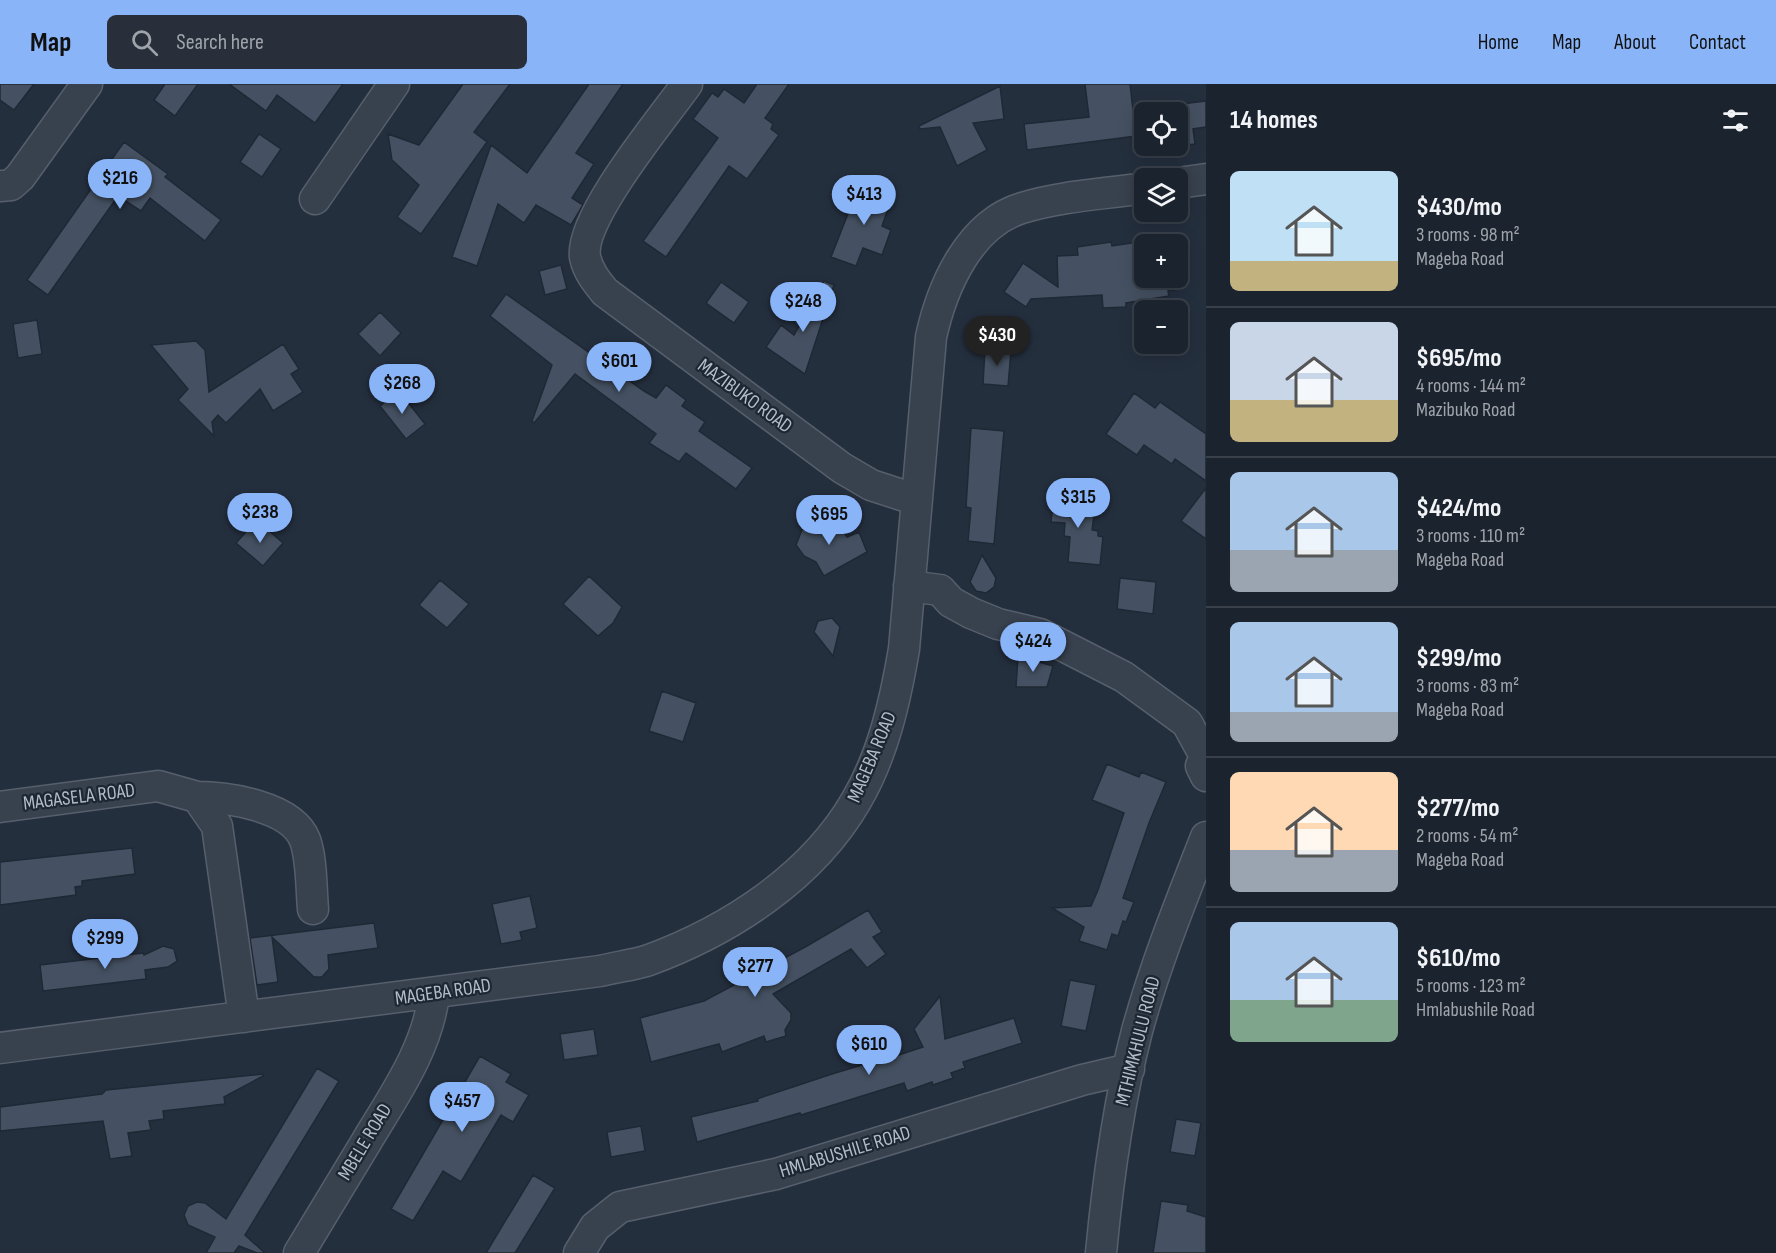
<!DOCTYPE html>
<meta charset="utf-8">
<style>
:root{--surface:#1b232e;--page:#282f3a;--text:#f1f3f6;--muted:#a0a4aa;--line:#39404a;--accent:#8ab4f8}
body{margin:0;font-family:"Sofia Sans Condensed",sans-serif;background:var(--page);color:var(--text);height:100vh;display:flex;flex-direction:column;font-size:22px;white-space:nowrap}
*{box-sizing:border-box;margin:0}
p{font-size:20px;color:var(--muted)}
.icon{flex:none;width:33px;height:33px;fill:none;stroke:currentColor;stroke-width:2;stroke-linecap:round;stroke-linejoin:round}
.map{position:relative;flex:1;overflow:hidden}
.details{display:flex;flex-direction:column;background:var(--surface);width:570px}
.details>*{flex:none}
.tools{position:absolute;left:1134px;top:18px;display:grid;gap:12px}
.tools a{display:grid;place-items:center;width:54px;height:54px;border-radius:9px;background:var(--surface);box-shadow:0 3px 15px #0003,0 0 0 2px var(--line);font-size:30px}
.price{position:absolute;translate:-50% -51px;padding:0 14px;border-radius:21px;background:var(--accent);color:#111;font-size:20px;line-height:39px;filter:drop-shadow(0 2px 3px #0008)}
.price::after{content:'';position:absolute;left:50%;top:36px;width:18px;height:14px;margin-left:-9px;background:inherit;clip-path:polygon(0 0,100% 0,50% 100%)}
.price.on{background:#222;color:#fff}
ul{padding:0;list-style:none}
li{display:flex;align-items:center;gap:18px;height:150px;padding:0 24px}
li+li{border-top:2px solid var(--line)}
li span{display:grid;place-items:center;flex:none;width:168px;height:120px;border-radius:9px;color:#555}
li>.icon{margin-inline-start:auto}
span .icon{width:72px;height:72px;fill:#fffc;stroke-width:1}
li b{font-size:26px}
h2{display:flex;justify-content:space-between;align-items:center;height:72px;padding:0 24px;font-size:26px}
header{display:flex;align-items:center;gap:36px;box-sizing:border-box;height:84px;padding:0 30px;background:var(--accent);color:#111}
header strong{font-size:28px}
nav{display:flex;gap:33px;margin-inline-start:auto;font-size:21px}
.search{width:420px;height:54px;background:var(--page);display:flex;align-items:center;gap:15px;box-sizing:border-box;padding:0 21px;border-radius:9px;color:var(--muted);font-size:22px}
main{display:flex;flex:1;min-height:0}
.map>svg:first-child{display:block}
.building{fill:#455162;stroke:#1f2835;stroke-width:1.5}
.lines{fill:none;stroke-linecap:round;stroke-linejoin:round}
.minor-casing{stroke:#565f6c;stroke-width:33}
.minor{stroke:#38414e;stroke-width:30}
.labels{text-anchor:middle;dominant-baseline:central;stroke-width:4.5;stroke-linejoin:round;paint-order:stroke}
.street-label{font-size:20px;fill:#b4bcc9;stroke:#1d2633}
</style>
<header>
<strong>Map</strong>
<div class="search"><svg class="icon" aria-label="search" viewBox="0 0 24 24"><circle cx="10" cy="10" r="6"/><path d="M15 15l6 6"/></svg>Search here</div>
<nav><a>Home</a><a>Map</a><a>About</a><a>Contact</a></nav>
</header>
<main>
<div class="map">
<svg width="1206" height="1169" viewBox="0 0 1206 1169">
<rect width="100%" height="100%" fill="#242f3e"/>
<path class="building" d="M 0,0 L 34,0 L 14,26 L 0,16 Z
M 165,0 L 198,0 L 175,32 L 154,16 Z
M 229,0 L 343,0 L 315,39 L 277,11 L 266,27 Z
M 463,0 L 510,0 L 474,48 L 487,58 L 421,150 L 397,133 L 419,101 L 392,76 L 388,50 L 419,61 Z
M 589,0 L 623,0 L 576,69 L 594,80 L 572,114 L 583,121 L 571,141 L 536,121 L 524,139 L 498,120 L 477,182 L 452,173 L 491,61 L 527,89 Z
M 757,0 L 789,0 L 765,34 L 773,40 L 771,45 L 779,51 L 747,95 L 729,82 L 666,173 L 643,157 L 718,54 L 693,35 L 712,9 L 718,13 L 724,5 L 744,19 Z
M 1085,0 L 1130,0 L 1133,26 L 1206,17 L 1206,43 L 1193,45 L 1195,60 L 1171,63 L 1178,62 L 1178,28 L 1144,28 L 1144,51 L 1027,66 L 1024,40 L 1089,33 Z
M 1000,2 L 1004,35 L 973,39 L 987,66 L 957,82 L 940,43 L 920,45 L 919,42 Z
M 259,50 L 281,65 L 262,93 L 240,78 Z
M 124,58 L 168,90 L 165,93 L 221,136 L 205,157 L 150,114 L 141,127 L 118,112 L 48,211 L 27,196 Z
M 860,99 L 893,111 L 882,142 L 891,146 L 882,171 L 863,164 L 856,182 L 831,173 Z
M 1179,152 L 1185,191 L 1178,192 L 1178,160 L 1144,160 L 1144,194 L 1173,194 L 1175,206 L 1168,207 L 1169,212 L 1126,219 L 1126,223 L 1103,224 L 1102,211 L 1031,215 L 1026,223 L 1004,208 L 1023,179 L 1058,203 L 1057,172 L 1078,171 L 1077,163 L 1111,158 L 1112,162 Z
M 561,181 L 567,205 L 545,211 L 539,187 Z
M 824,197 L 834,201 L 805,290 L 766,263 L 781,241 L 794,251 Z
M 721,198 L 749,218 L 734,239 L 706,219 Z
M 506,210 L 644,307 L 656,314 L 666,301 L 686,316 L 682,322 L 705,338 L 699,347 L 752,384 L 736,405 L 686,369 L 679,378 L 649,359 L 656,350 L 575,290 L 534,339 L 532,337 L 552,281 L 490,232 Z
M 380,228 L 401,249 L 380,272 L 358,250 Z
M 37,236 L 42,270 L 18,274 L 13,240 Z
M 196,257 L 205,266 L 209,308 L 283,260 L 299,285 L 291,290 L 303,308 L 273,327 L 260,305 L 226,339 L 218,331 L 212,338 L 214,352 L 178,316 L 188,305 L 151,261 Z
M 985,265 L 1011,267 L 1008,302 L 983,300 Z
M 399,307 L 425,340 L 406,355 L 380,322 Z
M 1134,309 L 1155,324 L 1160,318 L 1206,350 L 1206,397 L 1175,375 L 1172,380 L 1144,361 L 1137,371 L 1106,350 Z
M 971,344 L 1004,347 L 994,460 L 968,457 L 971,424 L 966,423 Z
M 1206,404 L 1206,455 L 1181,437 Z
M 1054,409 L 1087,412 L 1084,431 L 1094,432 L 1092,446 L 1098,447 L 1098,452 L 1103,453 L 1100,481 L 1068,478 L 1070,453 L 1064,452 L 1065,439 L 1051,438 Z
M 809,428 L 821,448 L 838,438 L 847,453 L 859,448 L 867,468 L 824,492 L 816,478 L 804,472 L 796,461 Z
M 253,440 L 264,449 L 267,445 L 283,459 L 263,482 L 236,459 Z
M 982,471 L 996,494 L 994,503 L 986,509 L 976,507 L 970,498 Z
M 589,492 L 622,523 L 613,539 L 598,552 L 563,520 Z
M 1120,494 L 1156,498 L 1153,530 L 1117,525 Z
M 440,496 L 469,520 L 447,544 L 419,521 Z
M 832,534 L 840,543 L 833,572 L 814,548 L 818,537 Z
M 1018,572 L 1053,582 L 1047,603 L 1016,603 Z
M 662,607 L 696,619 L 683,658 L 649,647 Z
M 1107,680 L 1139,693 L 1141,688 L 1166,698 L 1149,739 L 1123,814 L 1134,818 L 1126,838 L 1123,837 L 1118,852 L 1112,850 L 1107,866 L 1079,857 L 1084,843 L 1052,824 L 1091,822 L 1098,806 L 1124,729 L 1092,716 Z
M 132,764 L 135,790 L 82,797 L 82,802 L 75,803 L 76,811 L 0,821 L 0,778 Z
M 530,812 L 537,844 L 520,848 L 522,856 L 501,860 L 492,820 Z
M 868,826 L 882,848 L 873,853 L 886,870 L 867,884 L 851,865 L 773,910 L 791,929 L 791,936 L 785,946 L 786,952 L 766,958 L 764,952 L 722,968 L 719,960 L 651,978 L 640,934 L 704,917 L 807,862 Z
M 374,839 L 378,864 L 328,871 L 329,885 L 322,893 L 314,893 L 272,853 L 278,898 L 257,901 L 250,854 Z
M 163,862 L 174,865 L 177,877 L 168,883 L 145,886 L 146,895 L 43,907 L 40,881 L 143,869 L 144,871 Z
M 1070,896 L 1096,901 L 1086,947 L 1061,942 Z
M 940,912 L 945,955 L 1014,934 L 1022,959 L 963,978 L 965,984 L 951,989 L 953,994 L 933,1001 L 932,998 L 907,1007 L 904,999 L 801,1031 L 800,1029 L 697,1058 L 691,1033 L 758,1017 L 757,1015 L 832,990 L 865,980 L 865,982 L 923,963 L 914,945 Z
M 594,945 L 598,971 L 564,976 L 560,950 Z
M 480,972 L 511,990 L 506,998 L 529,1011 L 513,1038 L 501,1031 L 461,1098 L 443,1087 L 413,1137 L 391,1125 Z
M 317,984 L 339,997 L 245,1151 L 265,1169 L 257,1169 L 239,1162 L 234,1169 L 206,1169 L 215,1153 L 188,1141 L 184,1131 L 188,1122 L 197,1118 L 205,1119 L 226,1135 Z
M 263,990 L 263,992 L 224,1013 L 225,1020 L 163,1027 L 164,1035 L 149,1037 L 151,1046 L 128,1049 L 132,1072 L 110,1075 L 103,1037 L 0,1047 L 0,1023 L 102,1010 L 106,1006 Z
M 1176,1035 L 1201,1039 L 1195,1072 L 1170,1068 Z
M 641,1042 L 645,1067 L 611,1073 L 607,1048 Z
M 533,1091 L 555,1104 L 515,1169 L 486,1169 Z
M 1161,1117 L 1188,1121 L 1187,1127 L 1206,1133 L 1206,1169 L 1153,1169 Z"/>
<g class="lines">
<defs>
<path id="minor" d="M 687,0 C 663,34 579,134 585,173 C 588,187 596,197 605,208 L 842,384 L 871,401 L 917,416
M 1178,99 L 1206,95
M 0,102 L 11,101 L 20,93 L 87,0
M 315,115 L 394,0
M 909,502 L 940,506 L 951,518 L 971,529 L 998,540 L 1040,550 L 1124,593 L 1187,639 L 1205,672 L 1201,682 L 1206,692
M 197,713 C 227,713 292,722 305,756 C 312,776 311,803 313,825
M 0,723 L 158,702 L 197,713 L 217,742 L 244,933
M 0,964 L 600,887 C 616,883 634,881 649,876 C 730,846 812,793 856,717 C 883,671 895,618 904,565 L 931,253 C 942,203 969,140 1022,124 C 1061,112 1105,110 1144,104
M 299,1169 C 322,1131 345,1093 368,1055 C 395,1010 428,963 434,910
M 579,1169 L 595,1143 L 620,1123 L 776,1090 L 1082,996 L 1129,985
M 1101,1169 C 1108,1095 1118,1020 1137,947 C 1155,881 1181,817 1206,753"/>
</defs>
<use href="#minor" class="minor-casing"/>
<use href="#minor" class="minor"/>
</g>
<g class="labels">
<g class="street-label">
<text transform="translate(745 312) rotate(36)">MAZIBUKO ROAD</text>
<text transform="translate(872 673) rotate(-67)">MAGEBA ROAD</text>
<text transform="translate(79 713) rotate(-7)">MAGASELA ROAD</text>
<text transform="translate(443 908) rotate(-8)">MAGEBA ROAD</text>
<text transform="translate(1138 957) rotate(-76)">MTHIMKHULU ROAD</text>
<text transform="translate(365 1058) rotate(-59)">MBELE ROAD</text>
<text transform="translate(845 1068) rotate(-17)">HMLABUSHILE ROAD</text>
</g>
</g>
</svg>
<div class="tools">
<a><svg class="icon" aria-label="locate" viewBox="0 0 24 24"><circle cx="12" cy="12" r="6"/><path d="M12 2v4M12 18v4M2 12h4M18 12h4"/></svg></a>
<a><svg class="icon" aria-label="layers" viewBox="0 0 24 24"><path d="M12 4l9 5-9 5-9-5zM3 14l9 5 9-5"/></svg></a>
<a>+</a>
<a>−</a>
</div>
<b class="price" style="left:120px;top:126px">$216</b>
<b class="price" style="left:864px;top:142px">$413</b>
<b class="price" style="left:803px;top:249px">$248</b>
<b class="price on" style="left:997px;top:283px">$430</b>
<b class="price" style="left:619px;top:309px">$601</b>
<b class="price" style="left:402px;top:331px">$268</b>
<b class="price" style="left:1078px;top:445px">$315</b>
<b class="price" style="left:260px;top:460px">$238</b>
<b class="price" style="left:829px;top:462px">$695</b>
<b class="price" style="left:1033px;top:589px">$424</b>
<b class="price" style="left:105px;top:886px">$299</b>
<b class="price" style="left:755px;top:914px">$277</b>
<b class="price" style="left:869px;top:992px">$610</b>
<b class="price" style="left:462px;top:1049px">$457</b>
</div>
<section class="details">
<h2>14 homes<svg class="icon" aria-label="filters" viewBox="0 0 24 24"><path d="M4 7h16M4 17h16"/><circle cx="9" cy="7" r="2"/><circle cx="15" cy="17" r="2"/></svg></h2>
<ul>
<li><span style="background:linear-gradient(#bfe0f5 75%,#c2b280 0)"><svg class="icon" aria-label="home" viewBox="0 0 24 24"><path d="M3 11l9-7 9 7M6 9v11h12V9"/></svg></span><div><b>$430/mo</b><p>3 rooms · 98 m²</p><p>Mageba Road</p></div></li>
<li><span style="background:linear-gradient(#c9d6e8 65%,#c2b280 0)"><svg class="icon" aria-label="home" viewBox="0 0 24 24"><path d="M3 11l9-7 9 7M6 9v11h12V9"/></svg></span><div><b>$695/mo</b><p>4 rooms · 144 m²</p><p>Mazibuko Road</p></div></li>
<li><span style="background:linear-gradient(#a9c7e8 65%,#9aa5b1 0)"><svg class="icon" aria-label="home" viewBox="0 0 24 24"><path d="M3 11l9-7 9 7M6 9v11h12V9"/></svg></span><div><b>$424/mo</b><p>3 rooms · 110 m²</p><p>Mageba Road</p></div></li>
<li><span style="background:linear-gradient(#a9c7e8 75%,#9aa5b1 0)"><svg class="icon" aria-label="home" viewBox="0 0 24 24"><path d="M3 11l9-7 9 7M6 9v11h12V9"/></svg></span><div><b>$299/mo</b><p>3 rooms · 83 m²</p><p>Mageba Road</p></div></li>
<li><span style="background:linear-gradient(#ffd9b3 65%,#9aa5b1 0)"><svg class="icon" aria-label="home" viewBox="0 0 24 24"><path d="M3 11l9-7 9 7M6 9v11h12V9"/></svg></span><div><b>$277/mo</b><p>2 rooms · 54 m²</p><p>Mageba Road</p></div></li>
<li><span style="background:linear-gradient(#a9c7e8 65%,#7fa58c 0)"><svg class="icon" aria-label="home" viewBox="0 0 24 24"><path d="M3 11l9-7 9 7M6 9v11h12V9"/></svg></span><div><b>$610/mo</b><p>5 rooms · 123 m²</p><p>Hmlabushile Road</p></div></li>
</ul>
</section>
</main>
